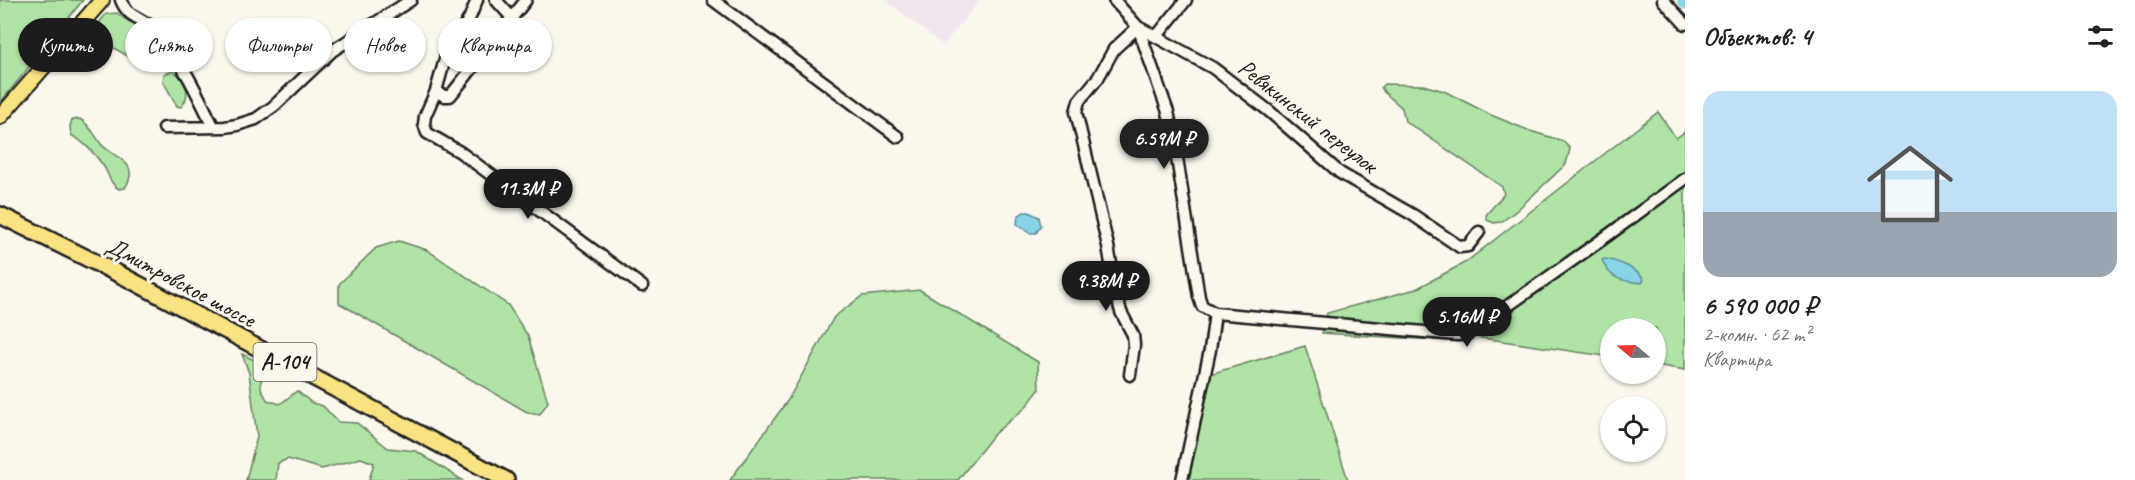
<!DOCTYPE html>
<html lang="ru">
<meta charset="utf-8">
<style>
:root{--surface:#fff;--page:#f6f6f6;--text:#202124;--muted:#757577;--line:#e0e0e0;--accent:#1c1c1c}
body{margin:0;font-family:Caveat,sans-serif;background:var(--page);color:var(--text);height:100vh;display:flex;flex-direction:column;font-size:22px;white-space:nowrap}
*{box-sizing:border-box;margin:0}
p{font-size:20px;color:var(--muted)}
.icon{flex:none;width:33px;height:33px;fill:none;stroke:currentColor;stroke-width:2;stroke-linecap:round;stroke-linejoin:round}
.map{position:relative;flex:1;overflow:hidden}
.drawer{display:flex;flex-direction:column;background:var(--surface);width:450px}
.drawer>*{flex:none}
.hud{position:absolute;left:18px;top:18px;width:570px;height:54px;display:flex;gap:12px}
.needle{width:39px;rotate:289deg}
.buttons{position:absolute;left:1600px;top:318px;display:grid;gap:12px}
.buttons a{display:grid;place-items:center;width:66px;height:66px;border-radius:50%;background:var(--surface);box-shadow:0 2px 4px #0004;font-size:30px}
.price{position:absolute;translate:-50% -51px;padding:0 14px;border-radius:21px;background:var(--accent);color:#fff;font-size:20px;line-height:39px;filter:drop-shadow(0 2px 3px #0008)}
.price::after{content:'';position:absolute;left:50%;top:36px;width:18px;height:14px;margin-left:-9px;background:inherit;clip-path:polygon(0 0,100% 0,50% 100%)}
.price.on{background:#222;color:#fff}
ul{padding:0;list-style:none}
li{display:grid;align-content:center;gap:12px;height:318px;padding:0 18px}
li+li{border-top:2px solid var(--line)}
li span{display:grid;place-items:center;height:186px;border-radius:18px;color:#555}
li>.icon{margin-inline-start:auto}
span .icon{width:108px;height:108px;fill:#fffc;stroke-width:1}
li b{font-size:26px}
h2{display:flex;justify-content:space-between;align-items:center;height:72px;padding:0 18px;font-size:26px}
.pill{padding:0 21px;border-radius:27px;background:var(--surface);box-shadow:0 2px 4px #0004;font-size:21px;line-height:54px}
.pill.on{background:var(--accent);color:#fff}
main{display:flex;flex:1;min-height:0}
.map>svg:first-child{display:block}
.built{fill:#f1e6ed}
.green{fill:#afe4a6;stroke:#668061;stroke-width:1.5}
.water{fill:#88d4e7;stroke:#5d8a96;stroke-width:1.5}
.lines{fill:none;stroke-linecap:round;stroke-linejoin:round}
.river{stroke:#88d4e7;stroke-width:12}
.minor-casing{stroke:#1c1c1c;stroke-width:15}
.major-casing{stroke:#1c1c1c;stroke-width:18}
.highway-casing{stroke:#1c1c1c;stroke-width:20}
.minor{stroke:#fbf7ec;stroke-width:10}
.major{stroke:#f8e281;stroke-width:14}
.highway{stroke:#f8e281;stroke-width:15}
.labels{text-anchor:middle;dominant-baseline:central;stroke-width:6;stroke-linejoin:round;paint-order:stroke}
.shield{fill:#fbf7ec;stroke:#5f5e5a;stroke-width:1.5}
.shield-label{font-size:22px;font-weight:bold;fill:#1c1c1c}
.street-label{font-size:24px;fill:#1c1c1c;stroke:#fbf7ec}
</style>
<main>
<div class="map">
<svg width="1685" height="480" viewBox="0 0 1685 480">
<rect width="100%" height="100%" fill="#fbf7ec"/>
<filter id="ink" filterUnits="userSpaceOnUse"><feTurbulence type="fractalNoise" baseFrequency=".0167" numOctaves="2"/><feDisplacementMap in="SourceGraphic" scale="12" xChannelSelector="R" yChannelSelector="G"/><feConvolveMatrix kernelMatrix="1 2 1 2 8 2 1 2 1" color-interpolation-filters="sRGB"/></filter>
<g filter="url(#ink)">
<path class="built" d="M 885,0 L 980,0 L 943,45 Z"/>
<path class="green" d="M 0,0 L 83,0 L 0,103 Z
M 117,13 C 137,30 147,25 141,55 L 129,57 L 114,48 L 94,40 L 92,32 L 106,14 Z
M 173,71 C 186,80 192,95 181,107 L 177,106 L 163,81 L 164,74 Z
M 1384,84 L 1423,85 L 1444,91 L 1491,115 L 1530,131 L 1563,141 L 1570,149 L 1566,164 L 1516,211 L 1501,222 L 1494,223 L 1487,220 L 1486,215 L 1504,194 L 1502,187 L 1405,121 L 1402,108 L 1384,92 L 1381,87 Z
M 1658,112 L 1676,138 L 1685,132 L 1685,370 L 1656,365 L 1656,328 L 1611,328 L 1611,357 L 1475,337 L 1466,342 L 1322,333 L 1327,313 L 1416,289 L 1466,262 Z
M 80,119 C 91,126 94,135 101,144 C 113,158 142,161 125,188 L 119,189 C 109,183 109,174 103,165 C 95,154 83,141 71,135 L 70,126 L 72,120 Z
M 399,241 L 427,250 L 508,305 L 528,336 L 548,402 L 540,414 L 527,412 L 339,303 L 339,284 L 376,248 Z
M 920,290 L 1038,362 L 1039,390 L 1025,408 L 995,433 L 958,480 L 730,480 L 788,400 L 834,317 L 862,296 Z
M 1305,346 L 1348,480 L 1178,480 L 1203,376 Z
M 242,354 L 262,364 L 261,388 L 267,400 L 280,404 L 297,391 L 312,403 L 323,406 L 338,422 L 357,423 L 388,448 L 416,451 L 462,480 L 369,480 L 374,463 L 361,458 L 322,469 L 288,459 L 278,463 L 276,480 L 246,480 L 257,437 L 249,373 Z"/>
<path class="water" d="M 1024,212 L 1029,212 L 1039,217 L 1041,226 L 1036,233 L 1029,233 L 1017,224 L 1018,216 Z
M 1604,259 C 1616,260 1638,269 1644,280 L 1642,283 C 1622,281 1610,280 1602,260 Z"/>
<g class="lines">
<path class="river" d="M 1683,0 L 1685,3"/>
<defs>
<path id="minor" d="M 121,0 C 129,21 146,17 158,33 C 182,61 197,93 213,126
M 477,0 L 470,17 L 445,59 L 436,91 L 425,116 L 424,124 L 427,133 L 460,152 L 642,286
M 496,0 L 513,19
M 713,0 L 898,137
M 1114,0 L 1138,27 L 1213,68 L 1269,111 L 1340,173 L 1413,215 L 1460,247 L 1468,246 L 1479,232
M 1663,0 L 1685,24
M 1156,37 L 1186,0
M 436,91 L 444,96 L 450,96 L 455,90 L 526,0
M 164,128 L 225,127 L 237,125 L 256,119 L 274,106 L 332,51 L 411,0
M 1130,375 L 1134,345 L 1133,335 L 1121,312 L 1116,293 L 1108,246 L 1076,112 L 1079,101 L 1098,78 L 1114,49 L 1138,27 L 1168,112 L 1174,139 L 1199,297 L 1202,306 L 1215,313 L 1457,335 L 1469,333 L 1600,241 L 1685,179
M 1182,480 L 1210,350 L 1215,313"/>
<path id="major" d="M 0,117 L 102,0"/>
<path id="highway" d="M 0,215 L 125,277 L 506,480"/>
</defs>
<use href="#minor" class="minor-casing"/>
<use href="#major" class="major-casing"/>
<use href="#highway" class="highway-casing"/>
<use href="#minor" class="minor"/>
<use href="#major" class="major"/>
<use href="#highway" class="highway"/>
</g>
</g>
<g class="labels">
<rect class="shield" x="253.5" y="343" width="63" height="38" rx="4.5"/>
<g class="shield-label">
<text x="285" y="362">А-104</text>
</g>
<g class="street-label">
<text transform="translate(1308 116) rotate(38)">Ревякинский переулок</text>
<text transform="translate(181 282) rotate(28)">Дмитровское шоссе</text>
</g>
</g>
</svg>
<div class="buttons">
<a><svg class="needle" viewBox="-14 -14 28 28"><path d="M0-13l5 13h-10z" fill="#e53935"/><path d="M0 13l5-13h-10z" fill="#757577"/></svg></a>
<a><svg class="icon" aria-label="locate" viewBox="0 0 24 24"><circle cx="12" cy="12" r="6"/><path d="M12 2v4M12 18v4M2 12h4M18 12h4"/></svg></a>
</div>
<b class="price on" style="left:1164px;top:170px">6.59M ₽</b>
<b class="price" style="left:528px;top:220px">11.3M ₽</b>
<b class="price" style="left:1106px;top:312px">9.38M ₽</b>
<b class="price" style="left:1467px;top:348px">5.16M ₽</b>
<div class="hud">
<a class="pill on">Купить</a>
<a class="pill">Снять</a>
<a class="pill">Фильтры</a>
<a class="pill">Новое</a>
<a class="pill">Квартира</a>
</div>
</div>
<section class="drawer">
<h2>Объектов: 4<svg class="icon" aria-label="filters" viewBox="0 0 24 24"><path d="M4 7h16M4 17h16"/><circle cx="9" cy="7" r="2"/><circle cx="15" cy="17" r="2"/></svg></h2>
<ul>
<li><span style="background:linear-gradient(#bfe0f5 65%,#9aa5b1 0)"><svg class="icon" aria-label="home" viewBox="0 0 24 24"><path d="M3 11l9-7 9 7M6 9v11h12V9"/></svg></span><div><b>6 590 000 ₽</b><p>2-комн. · 62 m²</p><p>Квартира</p></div></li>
</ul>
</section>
</main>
